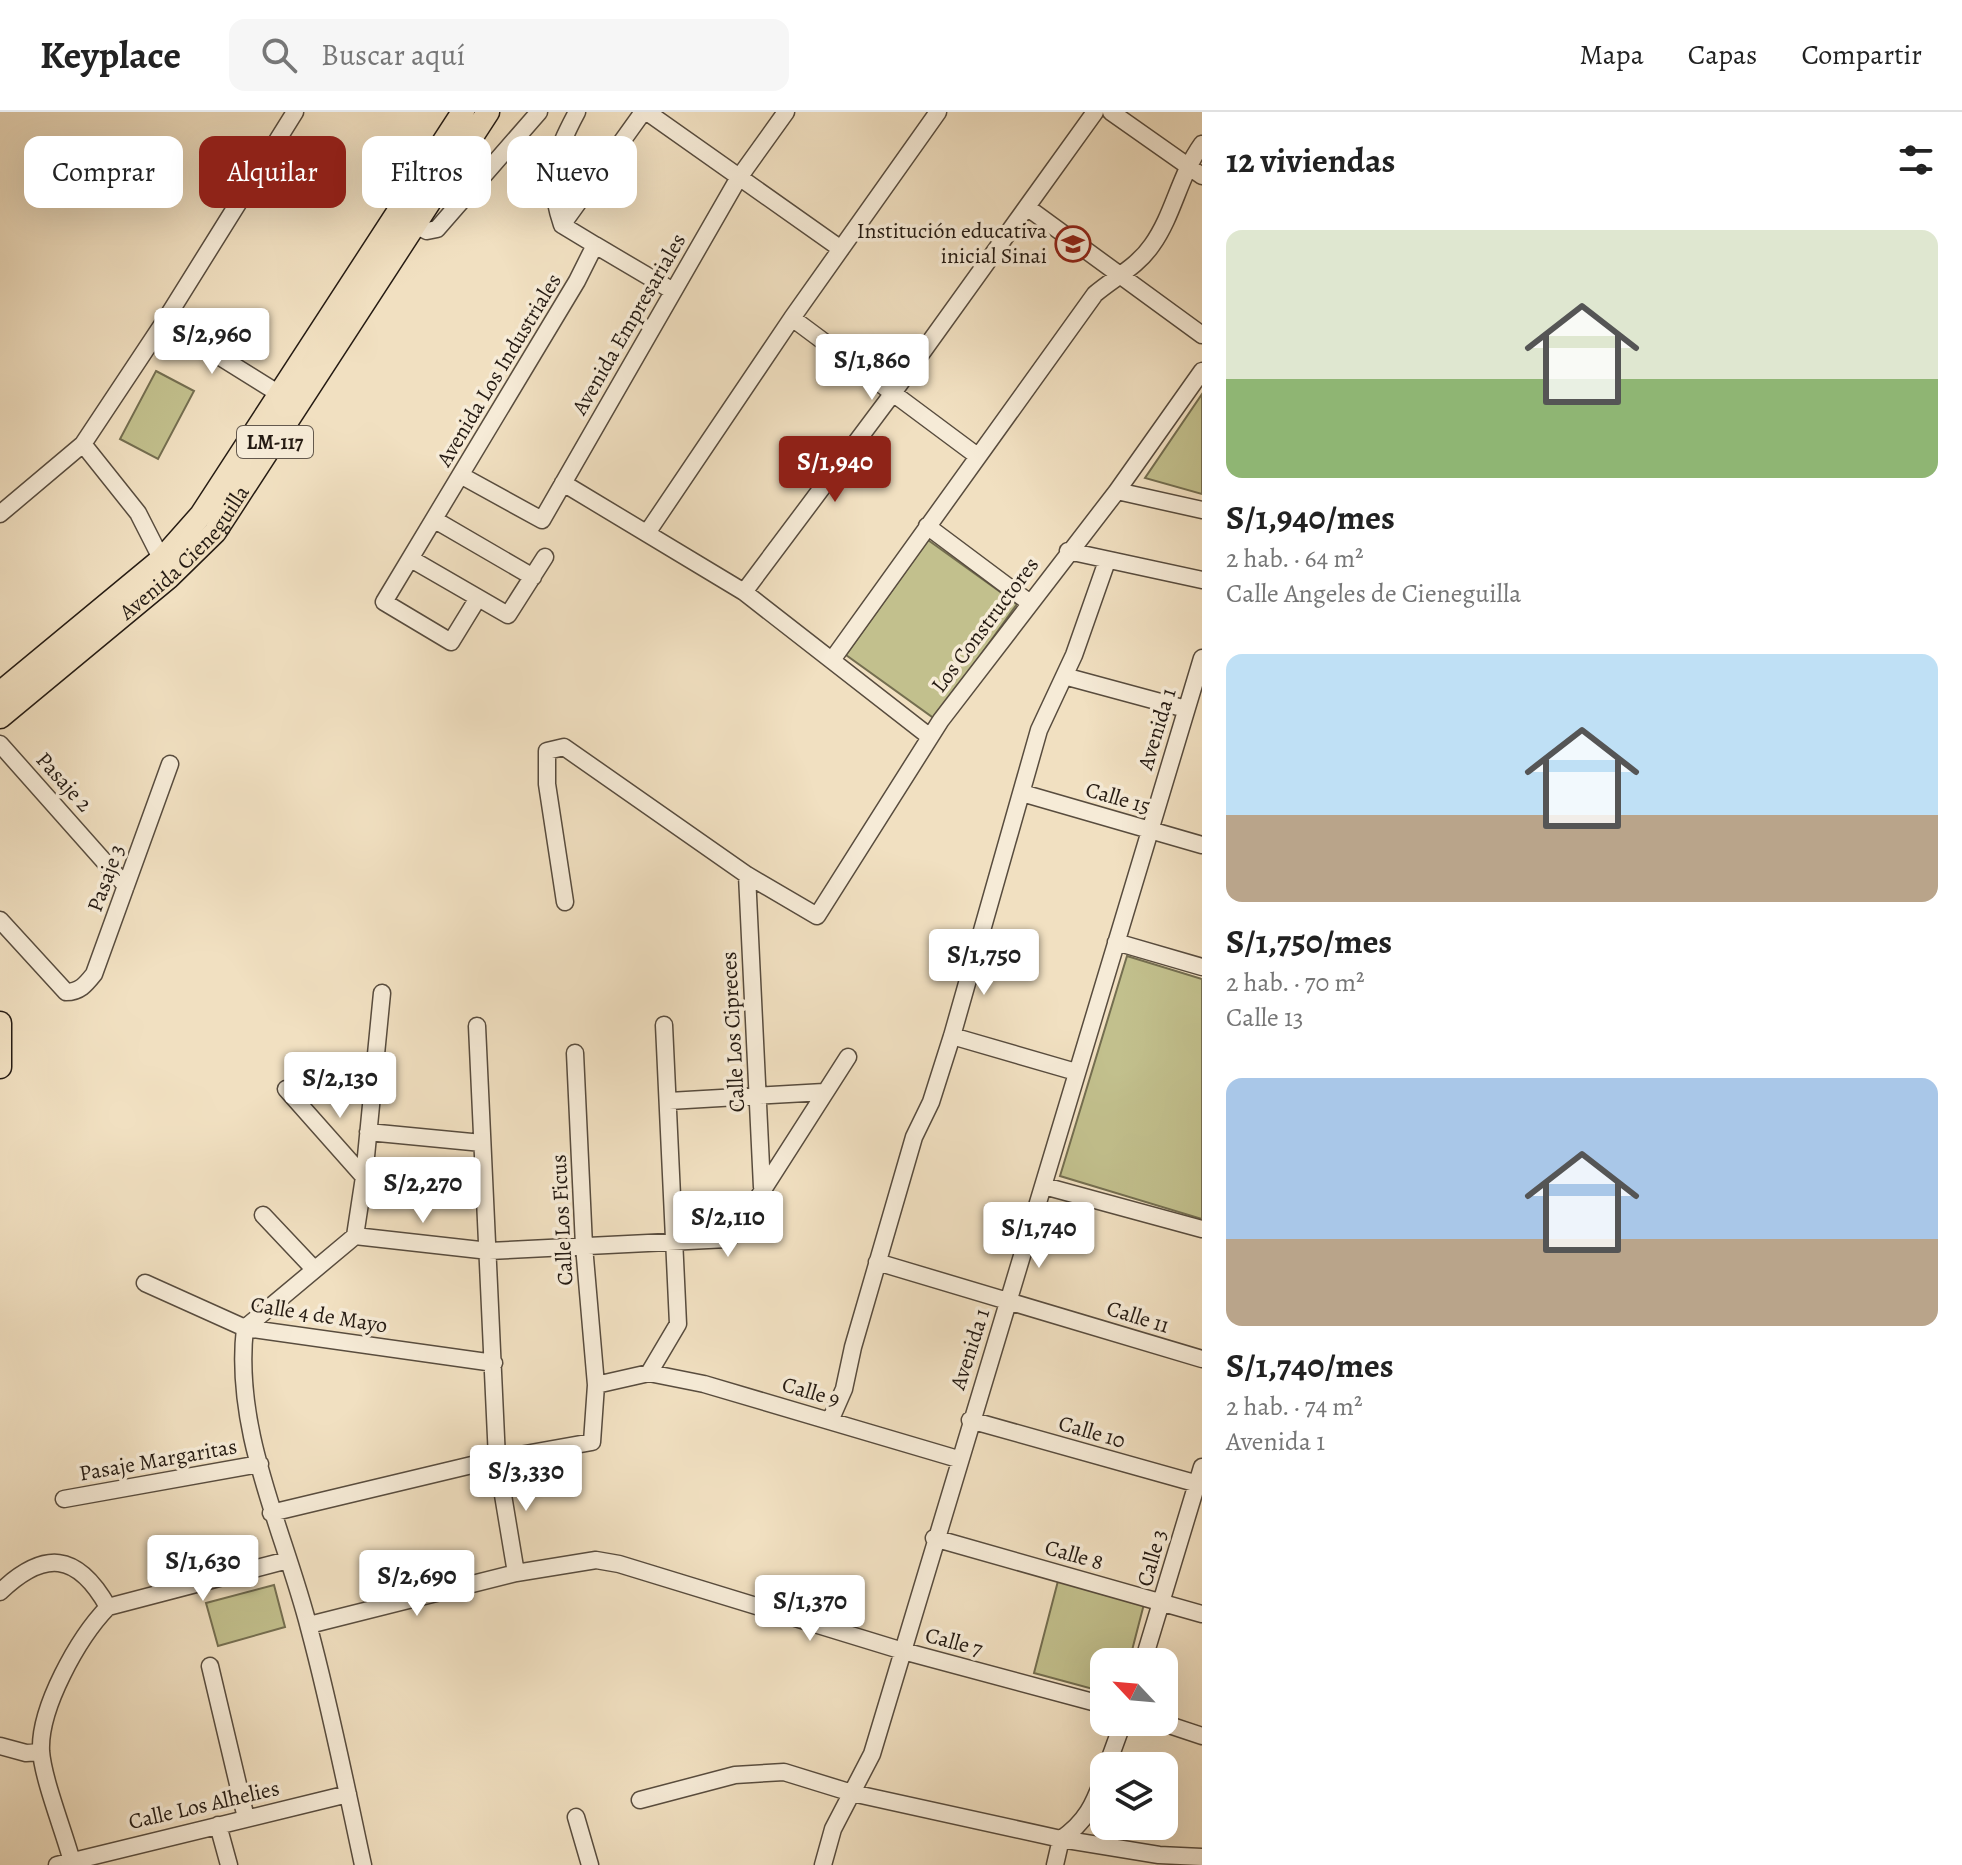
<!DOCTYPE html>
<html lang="es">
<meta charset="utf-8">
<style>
:root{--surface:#fff;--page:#f6f6f6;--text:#222;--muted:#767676;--line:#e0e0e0;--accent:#8f2418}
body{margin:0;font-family:Alegreya,serif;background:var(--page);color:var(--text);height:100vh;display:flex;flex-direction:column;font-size:30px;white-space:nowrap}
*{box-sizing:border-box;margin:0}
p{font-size:26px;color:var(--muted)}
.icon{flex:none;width:44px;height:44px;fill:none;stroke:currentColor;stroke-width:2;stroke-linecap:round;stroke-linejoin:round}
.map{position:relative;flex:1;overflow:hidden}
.sheet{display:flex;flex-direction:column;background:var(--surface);width:760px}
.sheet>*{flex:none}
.hud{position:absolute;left:24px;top:24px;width:760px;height:72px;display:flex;gap:16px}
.needle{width:52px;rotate:296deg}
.tools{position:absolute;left:1090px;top:1536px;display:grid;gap:16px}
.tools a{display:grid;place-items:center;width:88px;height:88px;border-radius:16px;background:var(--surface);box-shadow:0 8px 32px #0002;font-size:40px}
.price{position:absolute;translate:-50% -68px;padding:0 18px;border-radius:8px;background:#fff;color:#222;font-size:26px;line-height:52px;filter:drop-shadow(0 2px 4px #0008)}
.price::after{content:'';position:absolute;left:50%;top:48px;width:24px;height:18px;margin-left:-12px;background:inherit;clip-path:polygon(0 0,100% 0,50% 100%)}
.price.on{background:var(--accent);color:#fff}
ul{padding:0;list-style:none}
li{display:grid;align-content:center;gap:16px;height:424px;padding:0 24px}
li span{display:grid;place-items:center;height:248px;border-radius:16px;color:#555}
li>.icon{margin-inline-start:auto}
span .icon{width:144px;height:144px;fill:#fffc;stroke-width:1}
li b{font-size:34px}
h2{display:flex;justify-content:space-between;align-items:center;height:96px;padding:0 24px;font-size:34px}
.chip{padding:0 28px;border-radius:16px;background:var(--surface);box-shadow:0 8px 32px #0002;font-size:28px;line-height:72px}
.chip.on{background:var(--accent);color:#fff}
header{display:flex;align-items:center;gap:48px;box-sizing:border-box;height:112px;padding:0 40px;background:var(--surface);border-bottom:2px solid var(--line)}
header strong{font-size:38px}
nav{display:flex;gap:44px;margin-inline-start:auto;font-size:28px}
.search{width:560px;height:72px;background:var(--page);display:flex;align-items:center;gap:20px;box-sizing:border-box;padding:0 28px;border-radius:16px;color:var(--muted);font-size:30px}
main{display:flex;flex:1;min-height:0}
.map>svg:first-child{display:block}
.green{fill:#c2c08d;stroke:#746e50;stroke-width:2}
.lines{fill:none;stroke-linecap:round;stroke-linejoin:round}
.minor-casing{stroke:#584c3e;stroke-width:19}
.major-casing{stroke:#251b13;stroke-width:25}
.minor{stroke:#f6ebd7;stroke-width:16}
.major{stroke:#f1e0c1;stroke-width:22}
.labels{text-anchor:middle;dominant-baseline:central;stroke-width:7;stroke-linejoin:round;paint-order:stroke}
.shield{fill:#f6ebd7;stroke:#64594e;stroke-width:2}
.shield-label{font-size:20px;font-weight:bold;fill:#251b13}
.poi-label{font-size:22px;fill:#251b13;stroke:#f6ebd7;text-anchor:end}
.street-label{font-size:22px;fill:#251b13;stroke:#f6ebd7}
</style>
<header>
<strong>Keyplace</strong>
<div class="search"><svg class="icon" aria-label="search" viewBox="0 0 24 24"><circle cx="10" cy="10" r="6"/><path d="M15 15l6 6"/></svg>Buscar aquí</div>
<nav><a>Mapa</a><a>Capas</a><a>Compartir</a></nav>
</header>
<main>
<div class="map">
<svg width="1202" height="1753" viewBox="0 0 1202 1753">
<rect width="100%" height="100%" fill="#f1e0c1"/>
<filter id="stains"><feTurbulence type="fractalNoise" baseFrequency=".0025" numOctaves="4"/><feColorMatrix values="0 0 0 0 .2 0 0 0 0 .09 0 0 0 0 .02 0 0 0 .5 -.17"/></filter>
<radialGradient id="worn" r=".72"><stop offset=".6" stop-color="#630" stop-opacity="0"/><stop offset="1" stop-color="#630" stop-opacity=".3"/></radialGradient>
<path class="green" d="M 156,259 L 194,279 L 158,347 L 120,327 Z
M 1202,282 L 1202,382 L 1145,366 Z
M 928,428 L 1017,492 L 935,607 L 846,543 Z
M 1127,844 L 1202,867 L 1202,1107 L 1060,1064 Z
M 1058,1469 L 1144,1492 L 1129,1550 L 1104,1550 L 1104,1580 L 1034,1561 Z
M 274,1473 L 285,1515 L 218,1534 L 206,1491 Z"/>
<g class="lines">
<defs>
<path id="minor" d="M 647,0 L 841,137
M 1111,0 L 1202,64
M 1028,96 L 1202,223
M 415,113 L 427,119 L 437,117 L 539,0
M 562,113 C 546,66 554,43 577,0
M 595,133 L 673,179
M 792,206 L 976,343
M 164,210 L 281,283
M 83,332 L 138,401 L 166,456
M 462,364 L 542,408 L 738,67 L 786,0
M 563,371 L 744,480 L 930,625
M 1117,379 L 1202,398
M 0,402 L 83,332 L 164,210 L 295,0
M 435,408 L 533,465
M 927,414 L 1030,491
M 647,421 L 792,206 L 938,0
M 1068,439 L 1202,468
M 411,447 L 508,503 L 545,445
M 744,480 L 893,281 L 1095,0
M 478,486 L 451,530 L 384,490 L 577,169 L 595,133 L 562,113 L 643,0
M 832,548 L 1095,182 C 1115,165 1137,155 1152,133 C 1174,102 1179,64 1202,32
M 1064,564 L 1186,597
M 0,632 L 126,774
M 1022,681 L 1202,733
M 747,763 L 762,1075
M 565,790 L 547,672 L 547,639 L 564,635 L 747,763 L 817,804 L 941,608 L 1117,379 L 1202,259
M 0,808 L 66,880 C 80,880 86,872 94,862 L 170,652
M 1116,830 L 1202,855
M 477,914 L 497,1347 L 516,1461
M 952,924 L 1076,960
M 575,941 L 584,1134 L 596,1273
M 286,977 L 364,1065
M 669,989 L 824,980
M 368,1020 L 482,1031
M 1044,1074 L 1202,1117
M 263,1103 L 314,1157
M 355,1124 L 489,1139 L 728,1127 L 736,1120 L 848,945
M 877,1150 L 1202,1247
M 145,1171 L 245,1216 L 494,1251
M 649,1261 L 678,1212 L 664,913
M 970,1308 L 1202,1373
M 830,1309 L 844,1277 L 853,1235 L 914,1025 L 931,990 L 952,924 L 1039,618 L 1074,543 L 1107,449
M 64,1387 L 260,1352
M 271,1401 L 497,1347 L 592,1330 L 596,1273 L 649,1261 L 704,1272 L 958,1347
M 934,1426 L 1202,1502
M 0,1480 C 44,1438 77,1440 108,1495
M 108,1495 L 288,1448
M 309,1513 L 516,1461 L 596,1448 L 619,1452 L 903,1539 L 1104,1593
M 1143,1550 L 1202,1355
M 210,1554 L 246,1706
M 1160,1610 L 1202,1624
M 0,1634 L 26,1641 L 41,1640
M 1107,1654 L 1123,1610
M 640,1688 L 735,1663 L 784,1660 L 852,1681 L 1061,1727 L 1159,1743 L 1202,1745
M 576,1705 L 590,1753
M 218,1713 L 229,1753
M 57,1753 L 348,1682
M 73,1753 C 65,1722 43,1668 41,1639 C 39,1596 78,1526 108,1495
M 363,1753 C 346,1674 330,1594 309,1516 C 284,1418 233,1320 245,1216 L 355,1124 L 364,1065 L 382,881
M 823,1753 L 833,1717 L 872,1642 L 1202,546
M 1055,1753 L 1061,1727 C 1086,1710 1094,1692 1104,1664"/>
<g id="major">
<path d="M 0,581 L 162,447 L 201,403 L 463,0"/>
<path id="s1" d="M 0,605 L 169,465 L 215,420 L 488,0"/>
<path d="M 0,911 L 0,955"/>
</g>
</defs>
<use href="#minor" class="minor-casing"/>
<use href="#major" class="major-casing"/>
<use href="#minor" class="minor"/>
<use href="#major" class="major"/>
</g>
<defs>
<symbol id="school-ring" viewBox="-11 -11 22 22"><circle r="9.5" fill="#f6ebd7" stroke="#8f2418" stroke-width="1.5"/><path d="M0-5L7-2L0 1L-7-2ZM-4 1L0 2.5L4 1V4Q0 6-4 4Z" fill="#8f2418"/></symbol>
</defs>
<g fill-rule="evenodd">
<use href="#school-ring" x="1053" y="112" width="40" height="40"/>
</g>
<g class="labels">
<rect class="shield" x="237" y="314" width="76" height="32" rx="6"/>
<g class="shield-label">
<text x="275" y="330">LM-117</text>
</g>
<g class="poi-label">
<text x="1047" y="119">Institución educativa<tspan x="1047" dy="25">inicial Sinai</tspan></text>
</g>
<g class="street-label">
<text transform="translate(629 212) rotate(-60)">Avenida Empresariales</text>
<text transform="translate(499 258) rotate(-59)">Avenida Los Industriales</text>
<text stroke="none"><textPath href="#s1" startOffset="248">Avenida Cieneguilla</textPath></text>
<text transform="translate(985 513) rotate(-53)">Los Constructores</text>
<text transform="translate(1157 617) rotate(-73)">Avenida 1</text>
<text transform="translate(64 670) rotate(48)">Pasaje 2</text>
<text transform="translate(1118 686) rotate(16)">Calle 15</text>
<text transform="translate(106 766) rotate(-70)">Pasaje 3</text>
<text transform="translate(733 920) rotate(-93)">Calle Los Cipreces</text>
<text transform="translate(562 1108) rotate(-93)">Calle Los Ficus</text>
<text transform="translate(319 1203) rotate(9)">Calle 4 de Mayo</text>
<text transform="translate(1138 1205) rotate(17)">Calle 11</text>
<text transform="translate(970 1237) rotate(-72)">Avenida 1</text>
<text transform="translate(811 1280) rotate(16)">Calle 9</text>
<text transform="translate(1092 1320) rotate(16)">Calle 10</text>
<text transform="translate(158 1348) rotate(-10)">Pasaje Margaritas</text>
<text transform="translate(1074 1443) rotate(16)">Calle 8</text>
<text transform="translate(1152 1446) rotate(-74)">Calle 3</text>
<text transform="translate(954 1530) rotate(15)">Calle 7</text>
<text transform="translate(204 1693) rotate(-13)">Calle Los Alhelies</text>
</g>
</g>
<rect width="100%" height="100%" filter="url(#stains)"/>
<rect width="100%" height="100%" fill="url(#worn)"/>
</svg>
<div class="tools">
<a><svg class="needle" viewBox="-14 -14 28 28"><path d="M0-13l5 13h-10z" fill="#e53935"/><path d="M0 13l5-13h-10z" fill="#767676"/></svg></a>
<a><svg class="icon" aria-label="layers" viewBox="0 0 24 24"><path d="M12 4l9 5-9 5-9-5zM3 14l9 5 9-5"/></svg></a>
</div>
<b class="price" style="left:212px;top:264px">S/2,960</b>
<b class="price" style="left:872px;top:290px">S/1,860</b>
<b class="price on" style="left:835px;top:392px">S/1,940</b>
<b class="price" style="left:984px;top:885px">S/1,750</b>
<b class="price" style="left:340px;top:1008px">S/2,130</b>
<b class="price" style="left:423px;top:1113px">S/2,270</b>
<b class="price" style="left:728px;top:1147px">S/2,110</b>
<b class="price" style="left:1039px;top:1158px">S/1,740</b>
<b class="price" style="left:526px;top:1401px">S/3,330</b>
<b class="price" style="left:203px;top:1491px">S/1,630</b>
<b class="price" style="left:417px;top:1506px">S/2,690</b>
<b class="price" style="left:810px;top:1531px">S/1,370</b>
<div class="hud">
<a class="chip">Comprar</a>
<a class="chip on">Alquilar</a>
<a class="chip">Filtros</a>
<a class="chip">Nuevo</a>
</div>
</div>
<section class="sheet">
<h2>12 viviendas<svg class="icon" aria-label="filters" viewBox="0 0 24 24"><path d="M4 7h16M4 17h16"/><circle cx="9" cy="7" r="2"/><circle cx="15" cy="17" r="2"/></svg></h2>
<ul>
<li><span style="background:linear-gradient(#dfe7d0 60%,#8fb573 0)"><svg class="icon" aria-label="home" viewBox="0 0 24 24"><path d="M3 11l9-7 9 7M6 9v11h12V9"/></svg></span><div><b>S/1,940/mes</b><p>2 hab. · 64 m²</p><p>Calle Angeles de Cieneguilla</p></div></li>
<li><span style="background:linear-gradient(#bfe0f5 65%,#b9a48a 0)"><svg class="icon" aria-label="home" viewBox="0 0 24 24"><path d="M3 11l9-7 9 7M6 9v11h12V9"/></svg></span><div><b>S/1,750/mes</b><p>2 hab. · 70 m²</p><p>Calle 13</p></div></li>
<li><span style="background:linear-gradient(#a9c7e8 65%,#b9a48a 0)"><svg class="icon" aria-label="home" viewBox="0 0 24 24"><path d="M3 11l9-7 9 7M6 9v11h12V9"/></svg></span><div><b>S/1,740/mes</b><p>2 hab. · 74 m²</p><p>Avenida 1</p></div></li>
</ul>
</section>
</main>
